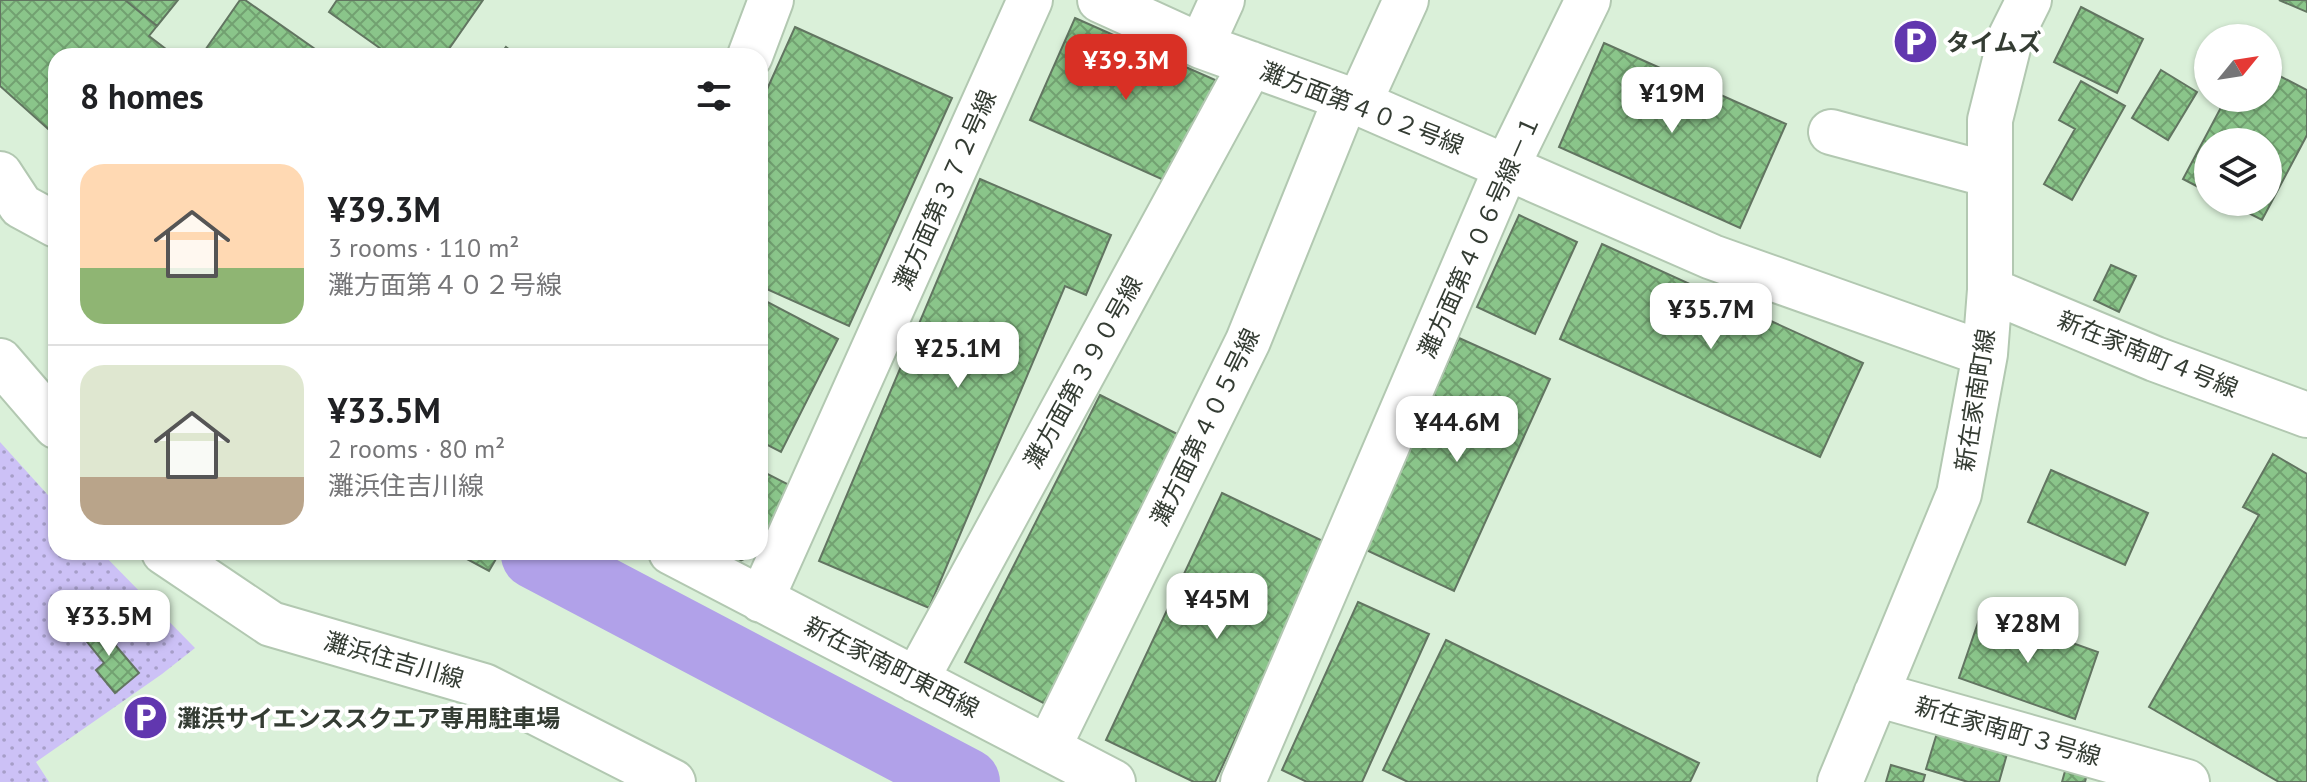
<!DOCTYPE html>
<meta charset="utf-8">
<style>
:root{--surface:#fff;--page:#f2f2f2;--text:#202124;--muted:#757577;--line:#e0e0e0;--accent:#d93025}
body{margin:0;font-family:"PT Sans","Noto Sans JP",sans-serif;background:var(--page);color:var(--text);height:100vh;display:flex;flex-direction:column;font-size:30px;white-space:nowrap}
*{box-sizing:border-box;margin:0}
p{font-size:26px;color:var(--muted)}
.icon{flex:none;width:44px;height:44px;fill:none;stroke:currentColor;stroke-width:2;stroke-linecap:round;stroke-linejoin:round}
.map{position:relative;flex:1;overflow:hidden}
.sheet{position:absolute;left:48px;top:48px;width:720px;height:512px;display:flex;flex-direction:column;background:var(--surface);border-radius:24px;box-shadow:0 2px 6px #0004}
.sheet>*{flex:none}
.needle{width:52px;rotate:60deg}
.controls{position:absolute;left:2194px;top:24px;display:grid;gap:16px}
.controls a{display:grid;place-items:center;width:88px;height:88px;border-radius:50%;background:var(--surface);box-shadow:0 2px 6px #0004;font-size:40px}
.price{position:absolute;translate:-50% -68px;padding:0 18px;border-radius:16px;background:#fff;color:#222;font-size:26px;line-height:52px;filter:drop-shadow(0 2px 4px #0008)}
.price::after{content:'';position:absolute;left:50%;top:48px;width:24px;height:18px;margin-left:-12px;background:inherit;clip-path:polygon(0 0,100% 0,50% 100%)}
.price.selected{background:var(--accent);color:#fff}
ul{padding:0;list-style:none}
li{display:flex;align-items:center;gap:24px;height:200px;padding:0 32px}
li+li{border-top:2px solid var(--line)}
li span{display:grid;place-items:center;flex:none;width:224px;height:160px;border-radius:24px;color:#555}
li>.icon{margin-inline-start:auto}
span .icon{width:96px;height:96px;fill:#fffc;stroke-width:1}
li b{font-size:34px}
h2{display:flex;justify-content:space-between;align-items:center;height:96px;padding:0 32px;font-size:34px}
.map>svg:first-child{display:block}
.park{fill:url(#park-dots)}
.lines{fill:none;stroke-linecap:round;stroke-linejoin:round}
.river{stroke:#b1a1e9;stroke-width:68}
.building{fill:url(#building-cross-hatch);stroke:#627561;stroke-width:2}
.minor-casing{stroke:#b2c8b1;stroke-width:48}
.minor{stroke:#fff;stroke-width:44}
.labels{text-anchor:middle;dominant-baseline:central;stroke-width:8;stroke-linejoin:round;paint-order:stroke}
.poi-label{font-size:24px;font-weight:bold;fill:#343c33;stroke:#fff;text-anchor:start}
.street-label{font-size:24px;fill:#343c33;stroke:#fff}
</style>
<div class="map">
<svg width="2307" height="782" viewBox="0 0 2307 782">
<defs>
<pattern id="park-dots" width="8" height="8" patternUnits="userSpaceOnUse" patternTransform="scale(2)"><rect width="8" height="8" fill="#ccc1f6"/><path d="M2 2h.1M6 6h.1" fill="none" stroke="#a69ec8" stroke-width="1.8" stroke-linecap="round"/></pattern>
<pattern id="building-cross-hatch" width="8" height="8" patternUnits="userSpaceOnUse" patternTransform="scale(2)"><rect width="8" height="8" fill="#8ac58a"/><path d="M0 0l8 8M0 8l8-8" fill="none" stroke="#72a171"/></pattern>
</defs>
<rect width="100%" height="100%" fill="#daf0d9"/>
<path class="park" d="M 0,442 L 56,504 L 56,552 L 101,552 L 195,648 L 162,674 L 36,762 L 49,782 L 0,782 Z"/>
<g class="lines">
<path class="river" d="M 535,555 L 966,782"/>
</g>
<path class="building" d="M 0,0 L 125,0 L 157,26 L 149,36 L 175,56 L 56,56 L 56,136 L 0,86 Z
M 125,0 L 178,0 L 157,26 Z
M 240,0 L 245,0 L 325,56 L 201,56 Z
M 337,0 L 483,0 L 444,56 L 391,56 L 329,12 Z
M 2279,0 L 2307,0 L 2307,12 Z
M 2081,7 L 2143,39 L 2117,93 L 2054,62 Z
M 1075,18 L 1222,83 L 1177,186 L 1030,120 Z
M 795,27 L 952,98 L 849,326 L 760,286 L 760,105 Z
M 1604,43 L 1786,124 L 1740,228 L 1559,147 Z
M 506,47 L 518,56 L 499,56 Z
M 2161,70 L 2197,92 L 2168,140 L 2132,118 Z
M 2268,70 L 2307,90 L 2307,135 L 2262,220 L 2227,202 L 2268,202 L 2268,142 L 2208,142 L 2208,192 L 2183,179 L 2226,98 L 2268,98 Z
M 2081,81 L 2125,106 L 2072,200 L 2044,184 L 2075,129 L 2059,120 Z
M 980,179 L 1111,235 L 1086,295 L 1065,286 L 929,608 L 819,561 Z
M 1519,215 L 1577,242 L 1535,334 L 1477,307 Z
M 1602,244 L 1863,363 L 1820,457 L 1560,339 Z
M 2111,265 L 2136,276 L 2119,312 L 2094,300 Z
M 760,298 L 838,339 L 781,452 L 760,441 Z
M 1459,338 L 1550,379 L 1454,591 L 1364,549 Z
M 1100,395 L 1185,438 L 1049,706 L 965,662 Z
M 2273,454 L 2307,474 L 2307,782 L 2279,782 L 2149,707 L 2259,515 L 2243,507 Z
M 760,470 L 801,491 L 760,551 Z
M 2051,470 L 2148,513 L 2125,565 L 2028,522 Z
M 1222,493 L 1327,543 L 1215,782 L 1194,782 L 1106,740 Z
M 454,552 L 500,552 L 489,571 Z
M 719,552 L 759,552 L 738,562 Z
M 1358,602 L 1429,634 L 1362,782 L 1307,782 L 1282,770 Z
M 1982,611 L 2098,652 L 2075,719 L 1959,678 Z
M 94,620 L 139,673 L 115,693 L 96,670 L 104,663 L 80,633 Z
M 1446,640 L 1699,763 L 1690,782 L 1408,782 L 1383,770 Z
M 1937,733 L 2007,754 L 1999,782 L 1968,782 L 1926,769 Z
M 2067,764 L 2088,770 L 2085,782 L 2062,782 Z
M 1891,765 L 1925,775 L 1923,782 L 1886,782 Z"/>
<g class="lines">
<defs>
<path id="minor" d="M 1100,0 L 1201,46 L 1359,103 L 1712,257 L 1985,354
M 1201,46 L 1222,0
M 750,56 L 771,0
M 1359,103 L 1406,0
M 1831,132 L 1990,175
M 0,174 L 21,206 L 56,225
M 1990,290 L 2155,359 L 2307,415
M 0,361 L 56,426
M 164,552 L 271,624 L 484,686 L 673,782
M 671,552 L 1113,782
M 761,600 L 1030,0
M 916,680 L 1251,64
M 1876,694 L 2187,782
M 1048,748 L 1248,341 L 1346,98
M 1243,782 L 1507,166 L 1588,0
M 1840,782 L 1959,494 L 1985,354 L 1990,290 L 1990,120 L 2011,36 L 2029,0"/>
</defs>
<use href="#minor" class="minor-casing"/>
<use href="#minor" class="minor"/>
</g>
<defs>
<symbol id="parking-disc" viewBox="-11 -11 22 22"><circle r="9.5" fill="#6137af" stroke="#fff"/><path d="M-3.5-5.5H1a3.5 3.5 0 0 1 0 7H-1V5.5H-3.5ZM-1-3.4V-.6H.8a1.4 1.4 0 0 0 0-2.8Z" fill="#fff"/></symbol>
</defs>
<g fill-rule="evenodd">
<use href="#parking-disc" x="1890" y="16" width="51" height="51"/>
<use href="#parking-disc" x="120" y="692" width="51" height="51"/>
</g>
<g class="labels">
<g class="poi-label">
<text x="1946" y="42">タイムズ</text>
<text x="177" y="718">灘浜サイエンススクエア専用駐車場</text>
</g>
<g class="street-label">
<text transform="translate(1362 108) rotate(21)">灘方面第４０２号線</text>
<text transform="translate(945 190) rotate(-66)">灘方面第３７２号線</text>
<text transform="translate(1479 236) rotate(-66)">灘方面第４０６号線－１</text>
<text transform="translate(2148 354) rotate(22)">新在家南町４号線</text>
<text transform="translate(1083 372) rotate(-61)">灘方面第３９０号線</text>
<text transform="translate(1975 400) rotate(-81)">新在家南町線</text>
<text transform="translate(1205 427) rotate(-64)">灘方面第４０５号線</text>
<text transform="translate(394 660) rotate(16)">灘浜住吉川線</text>
<text transform="translate(892 667) rotate(27)">新在家南町東西線</text>
<text transform="translate(2008 731) rotate(16)">新在家南町３号線</text>
</g>
</g>
</svg>
<div class="controls">
<a><svg class="needle" viewBox="-14 -14 28 28"><path d="M0-13l5 13h-10z" fill="#e53935"/><path d="M0 13l5-13h-10z" fill="#757577"/></svg></a>
<a><svg class="icon" aria-label="layers" viewBox="0 0 24 24"><path d="M12 4l9 5-9 5-9-5zM3 14l9 5 9-5"/></svg></a>
</div>
<b class="price selected" style="left:1126px;top:102px">¥39.3M</b>
<b class="price" style="left:1672px;top:135px">¥19M</b>
<b class="price" style="left:1711px;top:351px">¥35.7M</b>
<b class="price" style="left:958px;top:390px">¥25.1M</b>
<b class="price" style="left:1457px;top:464px">¥44.6M</b>
<b class="price" style="left:1217px;top:641px">¥45M</b>
<b class="price" style="left:109px;top:658px">¥33.5M</b>
<b class="price" style="left:2028px;top:665px">¥28M</b>
<section class="sheet">
<h2>8 homes<svg class="icon" aria-label="filters" viewBox="0 0 24 24"><path d="M4 7h16M4 17h16"/><circle cx="9" cy="7" r="2"/><circle cx="15" cy="17" r="2"/></svg></h2>
<ul>
<li><span style="background:linear-gradient(#ffd9b3 65%,#8fb573 0)"><svg class="icon" aria-label="home" viewBox="0 0 24 24"><path d="M3 11l9-7 9 7M6 9v11h12V9"/></svg></span><div><b>¥39.3M</b><p>3 rooms · 110 m²</p><p>灘方面第４０２号線</p></div></li>
<li><span style="background:linear-gradient(#dfe7d0 70%,#b9a48a 0)"><svg class="icon" aria-label="home" viewBox="0 0 24 24"><path d="M3 11l9-7 9 7M6 9v11h12V9"/></svg></span><div><b>¥33.5M</b><p>2 rooms · 80 m²</p><p>灘浜住吉川線</p></div></li>
</ul>
</section>
</div>
